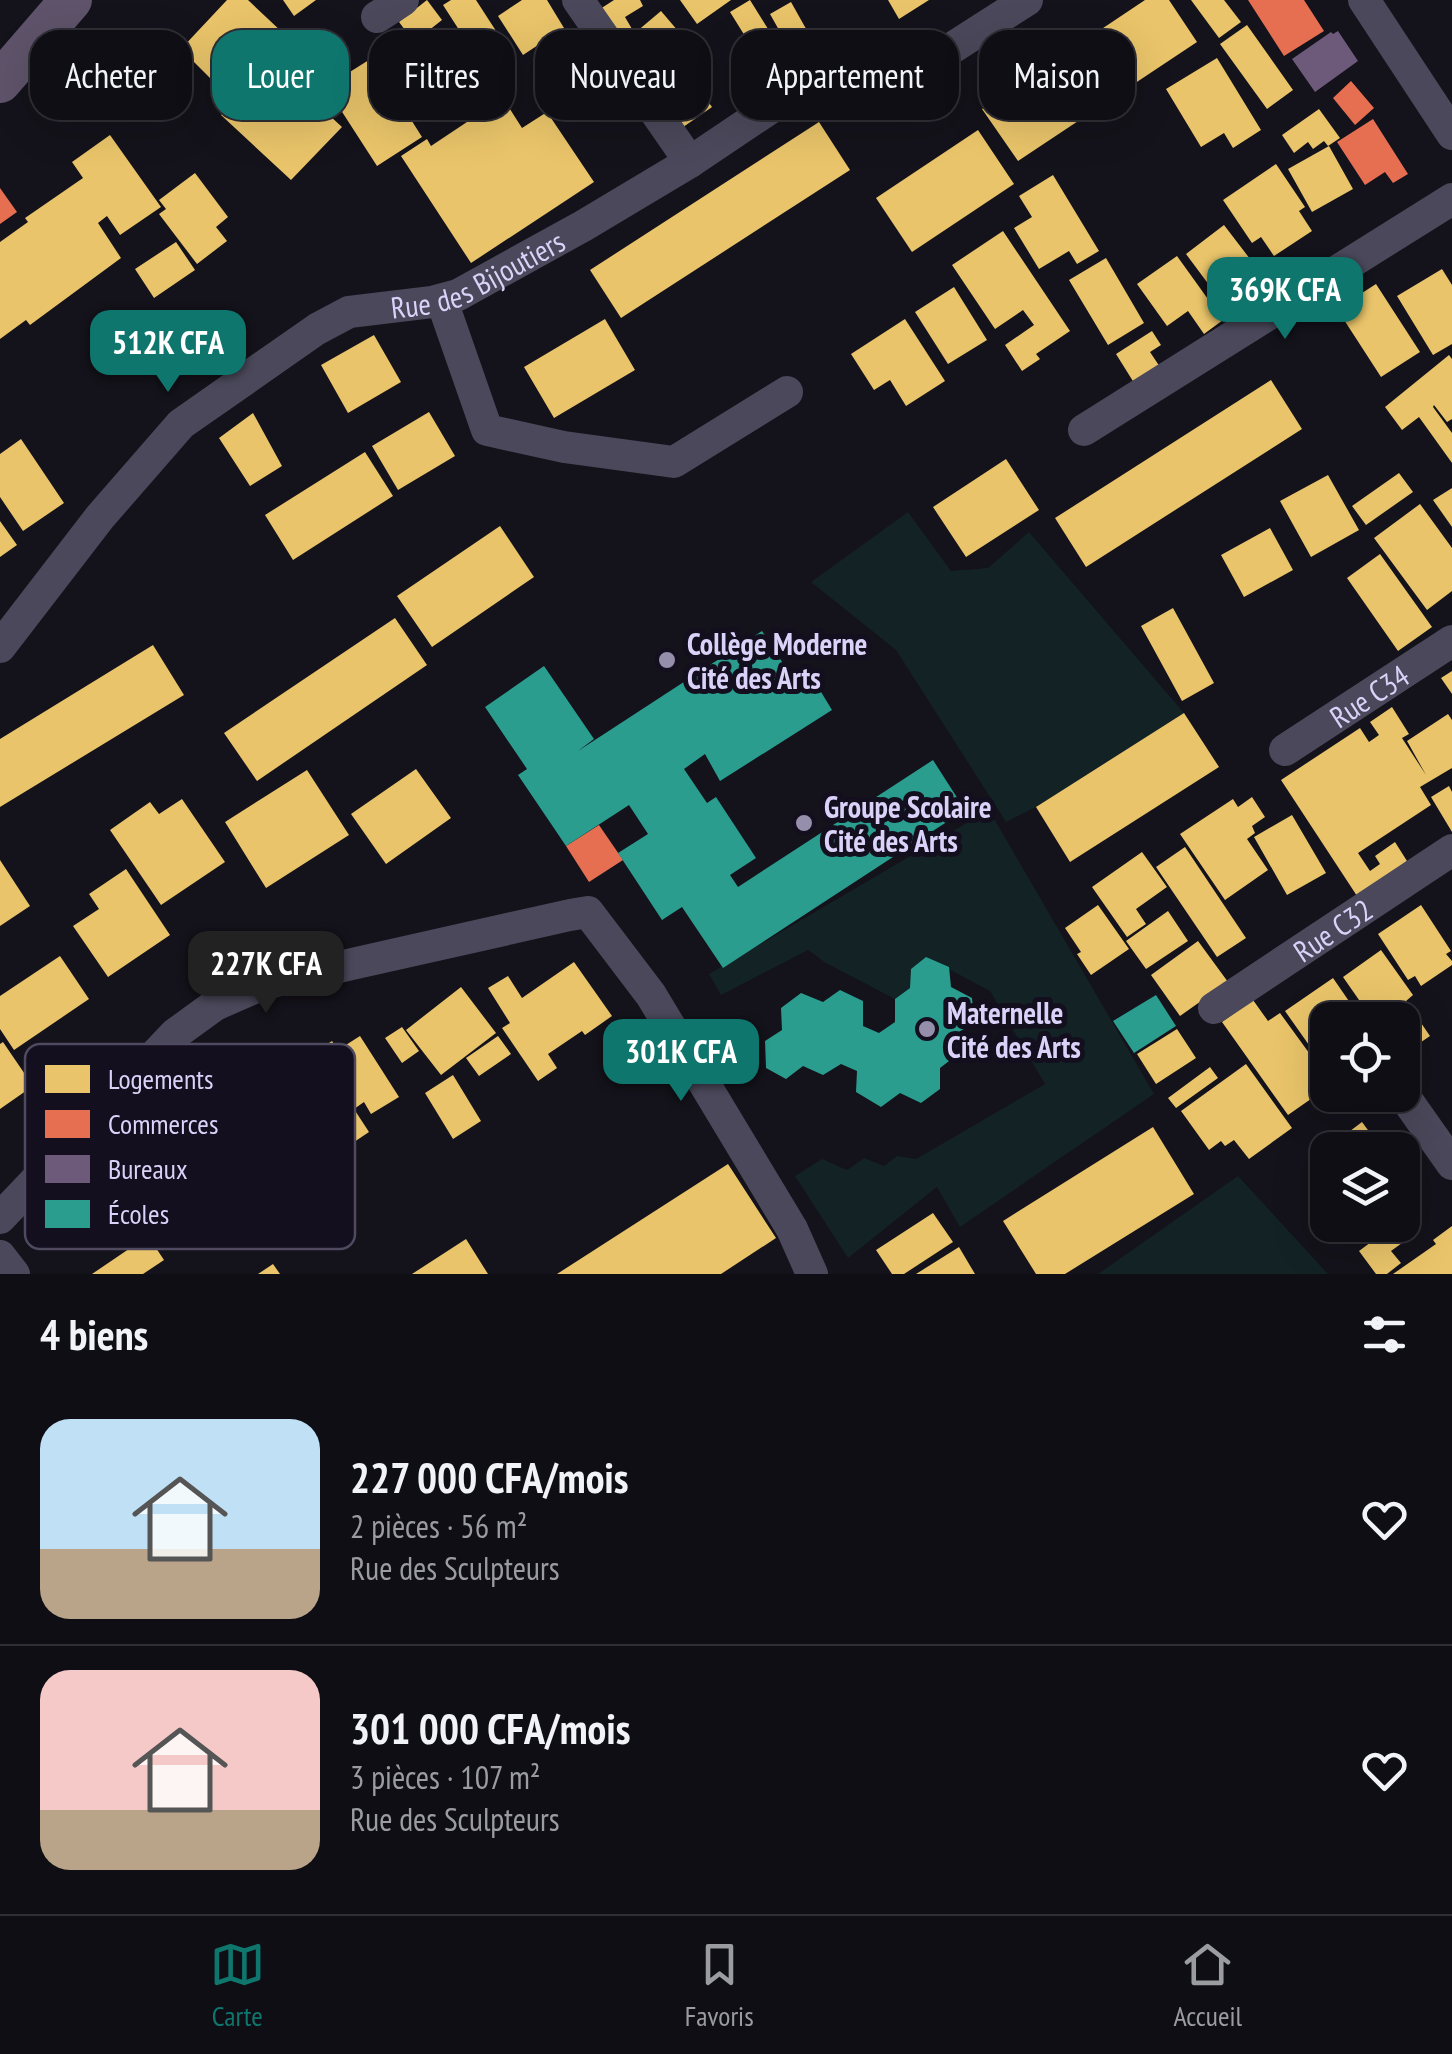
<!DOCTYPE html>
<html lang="fr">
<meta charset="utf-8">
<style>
:root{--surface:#0f0e14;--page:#18171d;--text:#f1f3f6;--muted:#9b9ca0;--line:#2f2e34;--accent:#0f766e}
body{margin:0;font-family:"PT Sans Narrow",sans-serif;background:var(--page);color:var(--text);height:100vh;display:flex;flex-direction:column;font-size:38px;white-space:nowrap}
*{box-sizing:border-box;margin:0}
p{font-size:32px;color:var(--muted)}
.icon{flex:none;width:55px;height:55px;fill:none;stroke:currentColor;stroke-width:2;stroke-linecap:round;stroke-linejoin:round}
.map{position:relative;height:1274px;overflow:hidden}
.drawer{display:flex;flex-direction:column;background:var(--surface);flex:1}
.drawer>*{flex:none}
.hud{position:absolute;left:30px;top:30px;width:1392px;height:90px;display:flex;gap:20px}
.controls{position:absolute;left:1310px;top:1002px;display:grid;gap:20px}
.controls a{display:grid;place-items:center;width:110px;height:110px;border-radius:20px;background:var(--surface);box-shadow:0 10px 40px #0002,0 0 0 2px var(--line);font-size:50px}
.price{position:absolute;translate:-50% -85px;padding:0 22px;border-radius:20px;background:var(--accent);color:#fff;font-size:32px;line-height:65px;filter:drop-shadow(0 2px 5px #0008)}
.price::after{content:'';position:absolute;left:50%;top:60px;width:30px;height:22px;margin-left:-15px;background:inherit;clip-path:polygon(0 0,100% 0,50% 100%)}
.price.active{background:#222;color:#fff}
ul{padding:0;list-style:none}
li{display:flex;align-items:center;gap:30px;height:250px;padding:0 40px}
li+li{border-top:2px solid var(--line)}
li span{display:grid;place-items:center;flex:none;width:280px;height:200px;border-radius:30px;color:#555}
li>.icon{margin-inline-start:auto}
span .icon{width:120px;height:120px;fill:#fffc;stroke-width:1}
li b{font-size:42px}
h2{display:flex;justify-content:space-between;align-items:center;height:120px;padding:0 40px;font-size:42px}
.tag{padding:0 35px;border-radius:30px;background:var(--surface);box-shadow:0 10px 40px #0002,0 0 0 2px var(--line);font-size:35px;line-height:90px}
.tag.active{background:var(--accent);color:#fff}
.tab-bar{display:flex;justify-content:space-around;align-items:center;height:140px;border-top:2px solid var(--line);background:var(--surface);font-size:28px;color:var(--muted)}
.tab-bar a{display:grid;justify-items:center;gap:5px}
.tab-bar .active{color:var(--accent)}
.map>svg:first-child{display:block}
.green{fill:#132325}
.homes{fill:#e9c46a}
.shops{fill:#e76f51}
.offices{fill:#6d597a}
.schools{fill:#2a9d8f}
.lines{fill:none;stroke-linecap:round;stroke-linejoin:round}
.minor{stroke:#4a485a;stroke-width:32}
.major{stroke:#5e536a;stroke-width:42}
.poi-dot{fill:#958fab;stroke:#130f1e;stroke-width:4}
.labels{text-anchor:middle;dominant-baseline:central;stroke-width:10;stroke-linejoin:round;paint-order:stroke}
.street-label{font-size:30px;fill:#dad2f9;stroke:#130f1e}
.poi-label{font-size:30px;font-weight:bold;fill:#dad2f9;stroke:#130f1e;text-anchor:start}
.key{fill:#130f1e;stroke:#4f4a60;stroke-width:2.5}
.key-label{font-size:28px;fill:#dad2f9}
</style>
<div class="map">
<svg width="1452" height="1274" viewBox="0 0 1452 1274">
<rect width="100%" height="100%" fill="#14121a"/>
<path class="green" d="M 908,512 L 951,571 L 988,568 L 1029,532 L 1184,713 L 1036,807 L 1006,822 L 896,650 L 811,582 Z
M 989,810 L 1154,1094 L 960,1227 L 937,1187 L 848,1258 L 795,1176 L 822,1159 L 847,1170 L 864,1158 L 884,1166 L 897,1156 L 916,1159 L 1045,1084 L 990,991 L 926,957 L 911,969 L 910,988 L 895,999 L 826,963 L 808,950 L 721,995 L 709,974 Z
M 1238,1176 L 1328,1274 L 1098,1274 Z"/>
<path class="homes" d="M 227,0 L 248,0 L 283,33 L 226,94 L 181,49 Z
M 283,0 L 316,0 L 294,16 Z
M 427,0 L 442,20 L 414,42 L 399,22 Z
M 451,0 L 476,0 L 498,34 L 472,50 L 443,5 Z
M 522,0 L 547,0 L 564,28 L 523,55 L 498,16 Z
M 614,0 L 640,0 L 643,6 L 625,17 L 632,29 L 616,40 L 597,11 Z
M 680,0 L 731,0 L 697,24 Z
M 750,0 L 778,45 L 758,57 L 730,12 Z
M 888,0 L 929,0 L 899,19 Z
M 1145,0 L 1169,0 L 1197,42 L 1018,161 L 982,109 Z
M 1191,0 L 1224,0 L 1241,22 L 1219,38 Z
M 791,2 L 814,43 L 793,55 L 770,14 Z
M 661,11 L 702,59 L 664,91 L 623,43 Z
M 1247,25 L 1293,90 L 1267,109 L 1220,44 Z
M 448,38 L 489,103 L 460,121 L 418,57 Z
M 372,58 L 422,137 L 377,166 L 326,87 Z
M 1217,58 L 1261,130 L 1233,148 L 1224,133 L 1201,147 L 1166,89 Z
M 271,62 L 342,127 L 291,180 L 221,115 Z
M 697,86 L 712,107 L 676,132 L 653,100 L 669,89 L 677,101 Z
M 503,98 L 522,128 L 547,112 L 594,182 L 471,263 L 401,156 L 427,139 L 431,146 Z
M 1319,109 L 1340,138 L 1328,146 L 1324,141 L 1313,149 L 1308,142 L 1294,153 L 1282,135 Z
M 819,122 L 850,170 L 621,318 L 590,270 Z
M 978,130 L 1014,184 L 912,252 L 876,198 Z
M 110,135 L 161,207 L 120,235 L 107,216 L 98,223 L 121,258 L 30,325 L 26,320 L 0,339 L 0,242 L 28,222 L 25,218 L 83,178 L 72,162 Z
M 1329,146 L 1353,189 L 1312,212 L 1288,169 Z
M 1276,164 L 1305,207 L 1299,211 L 1312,231 L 1274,256 L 1261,237 L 1252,243 L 1223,200 Z
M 195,173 L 228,217 L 216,227 L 227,241 L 197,264 L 159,214 L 166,209 L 159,200 Z
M 1053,175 L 1099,251 L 1077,264 L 1069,251 L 1039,269 L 1014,228 L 1032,217 L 1019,196 Z
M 1224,225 L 1270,285 L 1238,310 L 1224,292 L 1218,297 L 1186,254 Z
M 1003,231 L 1070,331 L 1036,354 L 1040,359 L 1022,371 L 1005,345 L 1034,325 L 1023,310 L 995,329 L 952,265 Z
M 176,242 L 195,270 L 154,298 L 135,269 Z
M 1177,256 L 1223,320 L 1204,334 L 1188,311 L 1167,326 L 1137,284 Z
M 1106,258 L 1144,323 L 1108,345 L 1069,280 Z
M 1442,269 L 1452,285 L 1452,344 L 1433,355 L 1397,296 Z
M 1376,284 L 1420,352 L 1381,377 L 1337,309 Z
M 954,287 L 987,340 L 948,364 L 915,312 Z
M 605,319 L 635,370 L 554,418 L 524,367 Z
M 905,319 L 945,381 L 906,406 L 890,380 L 874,390 L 851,354 Z
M 1152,331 L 1161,345 L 1150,352 L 1162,370 L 1136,386 L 1116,354 Z
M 374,335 L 401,382 L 348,413 L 321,365 Z
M 1449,355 L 1452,359 L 1452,419 L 1447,422 L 1434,405 L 1433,407 L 1452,433 L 1452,463 L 1419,417 L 1402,430 L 1385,407 Z
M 1271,380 L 1302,429 L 1086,567 L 1055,518 Z
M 429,412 L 455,456 L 398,490 L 372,446 Z
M 253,413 L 282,466 L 250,486 L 219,438 Z
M 21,439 L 64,503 L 23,531 L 0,497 L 0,454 Z
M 365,452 L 393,496 L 293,560 L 265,515 Z
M 1006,459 L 1039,510 L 966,557 L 933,507 Z
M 1399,473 L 1413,492 L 1366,525 L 1352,506 Z
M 1328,475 L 1359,530 L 1311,557 L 1280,501 Z
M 1452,488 L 1452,527 L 1433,500 Z
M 1420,504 L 1452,548 L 1452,591 L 1427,610 L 1374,538 Z
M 0,521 L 17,545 L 0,557 Z
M 500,526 L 534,577 L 432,647 L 397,596 Z
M 1270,528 L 1293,570 L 1244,597 L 1221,555 Z
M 1380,554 L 1432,627 L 1398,651 L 1347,578 Z
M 1173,608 L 1214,683 L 1182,701 L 1141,626 Z
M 395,618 L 427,665 L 257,781 L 224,733 Z
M 153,645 L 184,695 L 0,807 L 0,739 Z
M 1452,671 L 1452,694 L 1441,678 Z
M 1392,707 L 1409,734 L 1402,738 L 1426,775 L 1407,741 L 1448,714 L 1452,720 L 1452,768 L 1420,787 L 1431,805 L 1358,853 L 1370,871 L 1380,864 L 1375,856 L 1395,842 L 1407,861 L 1359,899 L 1281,780 L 1360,728 L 1369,742 L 1379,735 L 1370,722 Z
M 1184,713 L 1219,767 L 1070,862 L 1036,807 Z
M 416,769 L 451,818 L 386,864 L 351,814 Z
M 307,770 L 349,835 L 266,888 L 225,822 Z
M 1449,786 L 1452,792 L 1452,832 L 1431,797 Z
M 1252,797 L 1265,817 L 1252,826 L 1255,833 L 1247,839 L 1268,870 L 1225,900 L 1180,834 L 1233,799 L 1238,807 Z
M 182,799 L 225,862 L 161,905 L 110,830 L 150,802 L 159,814 Z
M 1292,815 L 1326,873 L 1287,895 L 1254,837 Z
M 1185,847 L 1246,938 L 1217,957 L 1156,867 Z
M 1142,852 L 1167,887 L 1136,909 L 1146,924 L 1127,937 L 1092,887 Z
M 0,860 L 30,906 L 0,926 Z
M 126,869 L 170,935 L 108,977 L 73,926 L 99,909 L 89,894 Z
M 1098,905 L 1129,949 L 1091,975 L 1077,954 L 1081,952 L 1065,928 Z
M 1421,905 L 1451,951 L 1446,954 L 1452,961 L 1452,965 L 1421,986 L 1415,976 L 1408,980 L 1378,934 Z
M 1168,911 L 1188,941 L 1146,969 L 1126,941 Z
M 1198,941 L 1228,982 L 1180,1016 L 1151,975 Z
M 1381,950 L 1413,995 L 1406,1001 L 1430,1036 L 1402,1055 L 1402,1020 L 1373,1020 L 1343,977 Z
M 60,956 L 89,999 L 14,1050 L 0,1029 L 0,996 Z
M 574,962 L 612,1016 L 585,1035 L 582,1031 L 548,1054 L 557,1068 L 538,1081 L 502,1028 L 510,1023 L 488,988 L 508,976 L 522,998 Z
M 1333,978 L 1362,1020 L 1328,1020 L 1328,1072 L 1285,1011 Z
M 461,987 L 496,1033 L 441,1075 L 406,1030 Z
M 1253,1000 L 1268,1021 L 1280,1013 L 1328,1079 L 1328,1087 L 1288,1115 L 1222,1022 Z
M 402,1027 L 419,1051 L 402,1063 L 385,1038 Z
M 1177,1029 L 1196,1058 L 1156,1084 L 1137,1054 Z
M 360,1036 L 399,1097 L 371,1114 L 364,1102 L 354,1109 L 369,1132 L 263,1203 L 248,1179 L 323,1128 L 286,1070 L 332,1041 L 338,1050 Z
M 498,1036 L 511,1054 L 479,1076 L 466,1058 Z
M 3,1042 L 33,1086 L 0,1109 L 0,1044 Z
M 1246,1064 L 1292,1128 L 1249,1159 L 1234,1140 L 1225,1146 L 1221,1141 L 1209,1150 L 1181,1111 Z
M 1210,1067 L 1218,1078 L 1176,1108 L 1168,1098 Z
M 453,1075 L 481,1121 L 453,1139 L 425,1093 Z
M 1362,1122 L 1376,1141 L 1383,1135 L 1395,1150 L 1328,1150 L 1328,1186 L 1320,1177 L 1324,1174 L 1313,1159 Z
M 1153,1127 L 1194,1194 L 1065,1274 L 1036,1274 L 1003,1221 Z
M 728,1164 L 776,1238 L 721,1274 L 557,1274 Z
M 933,1213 L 953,1242 L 904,1274 L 892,1274 L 876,1250 Z
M 1452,1226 L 1452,1274 L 1393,1274 L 1436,1244 L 1433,1240 Z
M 1390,1228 L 1402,1243 L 1391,1251 L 1401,1263 L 1387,1274 L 1376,1274 L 1359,1251 Z
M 148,1236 L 164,1260 L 143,1274 L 92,1274 Z
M 466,1239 L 488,1274 L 412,1274 Z
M 959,1247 L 975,1274 L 916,1274 Z
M 273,1264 L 280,1274 L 258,1274 Z"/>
<path class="shops" d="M 1248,0 L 1304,0 L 1324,31 L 1284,56 Z
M 1351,81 L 1374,108 L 1355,125 L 1333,98 Z
M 1373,119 L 1408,174 L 1393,183 L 1385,172 L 1365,185 L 1337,142 Z
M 0,188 L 17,212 L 0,224 Z
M 599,825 L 623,860 L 589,882 L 566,846 Z"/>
<path class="offices" d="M 1338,31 L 1358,61 L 1315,92 L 1292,59 L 1331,32 L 1333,34 Z"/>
<path class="schools" d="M 762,631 L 801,691 L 815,682 L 832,710 L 720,781 L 705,754 L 684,769 L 707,803 L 716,797 L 756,858 L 730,875 L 738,887 L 933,760 L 965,810 L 723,968 L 682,907 L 662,920 L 618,853 L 648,834 L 629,805 L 566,846 L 518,775 L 527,769 L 485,707 L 544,666 L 594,739 L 578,751 Z
M 926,957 L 949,967 L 951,987 L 972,998 L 974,1022 L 956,1034 L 957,1055 L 940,1068 L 940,1089 L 921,1103 L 900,1093 L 881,1107 L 856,1092 L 857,1071 L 841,1064 L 823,1075 L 803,1066 L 786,1079 L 766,1068 L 765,1041 L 782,1030 L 781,1008 L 801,993 L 823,1002 L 840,990 L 863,1001 L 863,1026 L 879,1033 L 895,1022 L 895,999 L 910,988 L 911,969 Z
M 1156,995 L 1176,1026 L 1134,1053 L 1113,1021 Z"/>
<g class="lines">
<g class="minor">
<path d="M 578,0 L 690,162"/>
<path d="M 1364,0 L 1452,134"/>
<path d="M 377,17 L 403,0"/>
<path d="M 442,301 L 487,430 L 564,447 L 674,462 L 787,392"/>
<path d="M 1084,430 L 1452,199"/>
<path id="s1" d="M 0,647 L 100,517 L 181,424 L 317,329 L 349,312 L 432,302 L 458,295 L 583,226 L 690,162 L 827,70 L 832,68 L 914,64 L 938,57 L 1027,0"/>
<path id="s2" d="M 1285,750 L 1452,641"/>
<path id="s3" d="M 1214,1008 L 1452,850"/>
<path d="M 1409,1103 L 1452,1164"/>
<path d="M 0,1218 L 175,1034 L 215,1005 L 263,984 L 570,915 L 588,912 L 651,995 L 792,1229 L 812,1274"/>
<path d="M 0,1256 L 14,1274"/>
</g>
<path class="major" d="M 0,82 L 71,0"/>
</g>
<g class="poi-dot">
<circle cx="667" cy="660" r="10"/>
<circle cx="804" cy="823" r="10"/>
<circle cx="927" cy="1029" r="10"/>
</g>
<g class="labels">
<g class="street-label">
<text stroke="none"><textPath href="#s1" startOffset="625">Rue des Bijoutiers</textPath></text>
<text stroke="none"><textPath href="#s2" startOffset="100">Rue C34</textPath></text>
<text stroke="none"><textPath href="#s3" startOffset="142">Rue C32</textPath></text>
</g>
<g class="poi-label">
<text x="687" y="643">Collège Moderne<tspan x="687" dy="34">Cité des Arts</tspan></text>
<text x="824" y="806">Groupe Scolaire<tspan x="824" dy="34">Cité des Arts</tspan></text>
<text x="947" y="1012">Maternelle<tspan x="947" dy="34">Cité des Arts</tspan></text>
</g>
</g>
<rect x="25" y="1044" width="330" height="205" rx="15" class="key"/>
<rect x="45" y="1065" width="45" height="28" fill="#e9c46a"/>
<rect x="45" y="1110" width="45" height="28" fill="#e76f51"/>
<rect x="45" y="1155" width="45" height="28" fill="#6d597a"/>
<rect x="45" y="1200" width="45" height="28" fill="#2a9d8f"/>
<g class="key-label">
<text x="108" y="1089">Logements</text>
<text x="108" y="1134">Commerces</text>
<text x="108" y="1179">Bureaux</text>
<text x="108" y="1224">Écoles</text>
</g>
</svg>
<div class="controls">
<a><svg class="icon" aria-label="locate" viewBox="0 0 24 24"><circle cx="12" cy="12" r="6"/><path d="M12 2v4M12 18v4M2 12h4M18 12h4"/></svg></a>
<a><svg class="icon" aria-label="layers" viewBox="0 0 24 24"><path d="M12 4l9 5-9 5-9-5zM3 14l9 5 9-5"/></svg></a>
</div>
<b class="price" style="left:1285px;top:342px">369K CFA</b>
<b class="price" style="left:168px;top:395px">512K CFA</b>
<b class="price active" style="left:266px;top:1016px">227K CFA</b>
<b class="price" style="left:681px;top:1104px">301K CFA</b>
<div class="hud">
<a class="tag">Acheter</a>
<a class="tag active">Louer</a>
<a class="tag">Filtres</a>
<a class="tag">Nouveau</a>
<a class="tag">Appartement</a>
<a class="tag">Maison</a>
</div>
</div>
<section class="drawer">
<h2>4 biens<svg class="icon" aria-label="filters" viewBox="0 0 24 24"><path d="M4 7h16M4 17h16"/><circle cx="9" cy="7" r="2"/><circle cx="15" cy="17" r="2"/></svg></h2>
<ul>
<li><span style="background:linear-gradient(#bfe0f5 65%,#b9a48a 0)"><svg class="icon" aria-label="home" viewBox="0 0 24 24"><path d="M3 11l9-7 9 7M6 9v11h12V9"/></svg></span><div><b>227 000 CFA/mois</b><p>2 pièces · 56 m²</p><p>Rue des Sculpteurs</p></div><svg class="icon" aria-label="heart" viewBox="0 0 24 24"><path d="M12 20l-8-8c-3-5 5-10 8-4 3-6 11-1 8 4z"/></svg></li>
<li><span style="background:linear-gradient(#f6c9c9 70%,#b9a48a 0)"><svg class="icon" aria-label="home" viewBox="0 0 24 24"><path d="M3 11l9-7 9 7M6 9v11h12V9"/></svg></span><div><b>301 000 CFA/mois</b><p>3 pièces · 107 m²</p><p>Rue des Sculpteurs</p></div><svg class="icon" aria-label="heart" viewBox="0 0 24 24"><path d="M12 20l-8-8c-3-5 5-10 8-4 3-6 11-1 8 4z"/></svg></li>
</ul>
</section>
<nav class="tab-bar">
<a class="active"><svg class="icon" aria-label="map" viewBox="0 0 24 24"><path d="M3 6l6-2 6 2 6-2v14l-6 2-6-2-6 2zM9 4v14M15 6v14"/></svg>Carte</a>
<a><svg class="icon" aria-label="saved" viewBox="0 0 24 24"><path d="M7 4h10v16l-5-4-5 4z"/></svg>Favoris</a>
<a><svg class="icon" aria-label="home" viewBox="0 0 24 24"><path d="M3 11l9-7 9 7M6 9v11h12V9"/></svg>Accueil</a>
</nav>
